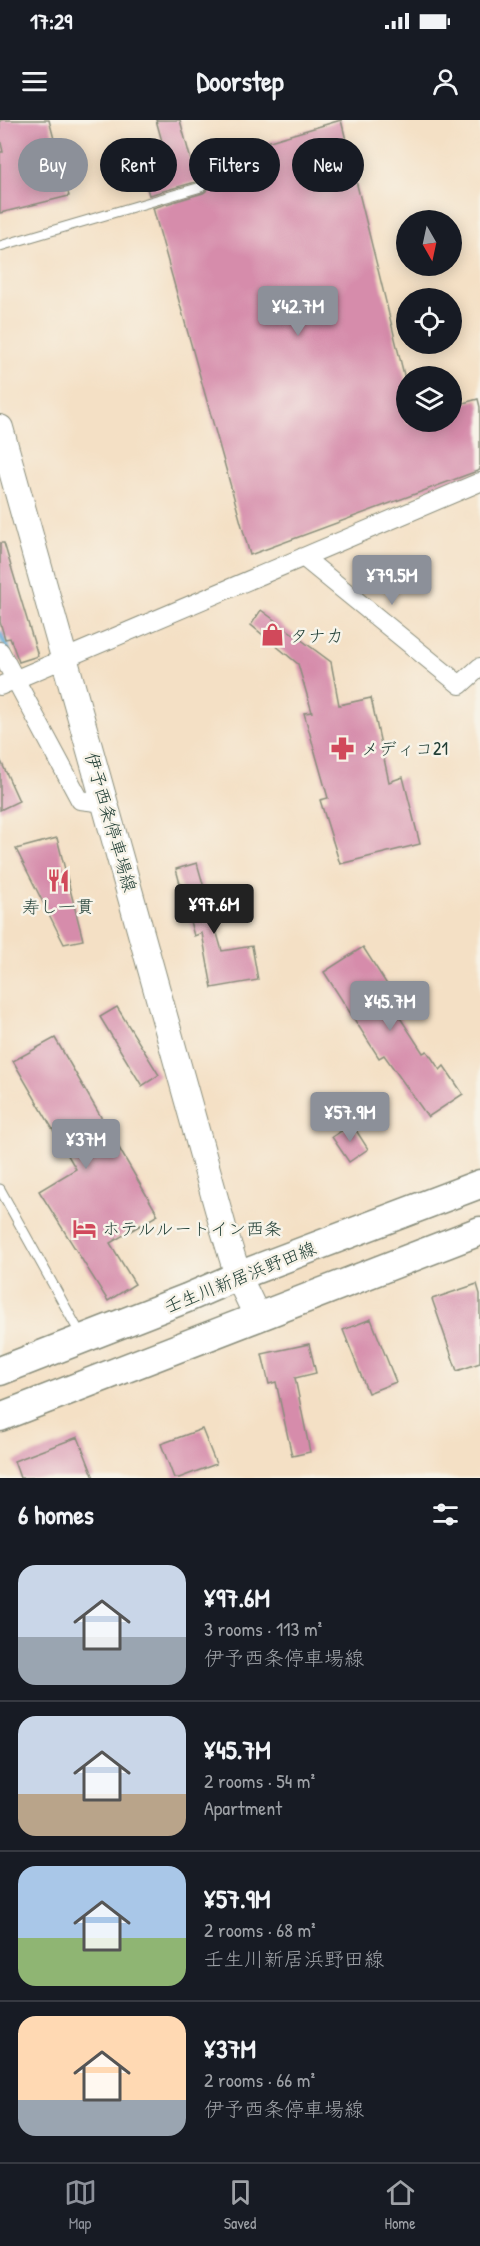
<!DOCTYPE html>
<meta charset="utf-8">
<style>
:root{--surface:#171b24;--page:#20242c;--text:#f1f3f6;--muted:#9ea1a6;--line:#363941;--accent:#8c9099}
body{margin:0;font-family:"Patrick Hand","Klee One",sans-serif;background:var(--page);color:var(--text);height:100vh;display:flex;flex-direction:column;font-size:22px;white-space:nowrap}
*{box-sizing:border-box;margin:0}
p{font-size:20px;color:var(--muted)}
.icon{flex:none;width:33px;height:33px;fill:none;stroke:currentColor;stroke-width:2;stroke-linecap:round;stroke-linejoin:round}
.map{position:relative;height:1358px;overflow:hidden}
.side{display:flex;flex-direction:column;background:var(--surface);flex:1}
.side>*{flex:none}
.top-card{position:absolute;left:18px;top:18px;width:444px;height:54px;display:flex;gap:12px}
.needle{width:39px;rotate:171deg}
.controls{position:absolute;left:396px;top:90px;display:grid;gap:12px}
.controls a{display:grid;place-items:center;width:66px;height:66px;border-radius:50%;background:var(--surface);box-shadow:0 3px 15px #0003;font-size:30px}
.price{position:absolute;translate:-50% -51px;padding:0 14px;border-radius:6px;background:var(--accent);color:#fff;font-size:20px;line-height:39px;filter:drop-shadow(0 2px 3px #0008)}
.price::after{content:'';position:absolute;left:50%;top:36px;width:18px;height:14px;margin-left:-9px;background:inherit;clip-path:polygon(0 0,100% 0,50% 100%)}
.price.current{background:#222;color:#fff}
ul{padding:0;list-style:none}
li{display:flex;align-items:center;gap:18px;height:150px;padding:0 18px}
li+li{border-top:2px solid var(--line)}
li span{display:grid;place-items:center;flex:none;width:168px;height:120px;border-radius:18px;color:#555}
li>.icon{margin-inline-start:auto}
span .icon{width:72px;height:72px;fill:#fffc;stroke-width:1}
li b{font-size:26px}
h2{display:flex;justify-content:space-between;align-items:center;height:72px;padding:0 18px;font-size:26px}
.pill{padding:0 21px;border-radius:27px;background:var(--surface);box-shadow:0 3px 15px #0003;font-size:21px;line-height:54px}
.pill.current{background:var(--accent);color:#fff}
.status{display:flex;justify-content:space-between;align-items:center;height:42px;padding:0 30px;background:var(--surface);direction:ltr}
.status svg{height:16px;fill:currentColor}
header{display:flex;justify-content:space-between;align-items:center;height:78px;padding:0 18px;background:var(--surface);font-size:27px;font-weight:700}
.tabs{display:flex;justify-content:space-around;align-items:center;height:84px;border-top:2px solid var(--line);background:var(--surface);font-size:16px;color:var(--muted)}
.tabs a{display:grid;justify-items:center;gap:3px}
.tabs .current{color:var(--accent)}
.map>svg:first-child{display:block}
.lines{fill:none;stroke-linecap:round;stroke-linejoin:round}
.stream{stroke:#5da8d5;stroke-width:6}
.building{fill:#d68cab}
.service-casing{stroke:#8a8e7c;stroke-width:11}
.minor-casing{stroke:#8a8e7c;stroke-width:20}
.secondary-casing{stroke:#8a8e7c;stroke-width:28}
.primary-casing{stroke:#8a8e7c;stroke-width:31}
.service{stroke:#fff;stroke-width:9}
.minor{stroke:#fff;stroke-width:18}
.secondary{stroke:#fff;stroke-width:26}
.primary{stroke:#fff;stroke-width:28}
.labels{text-anchor:middle;dominant-baseline:central;stroke-width:5;stroke-linejoin:round;paint-order:stroke}
.poi-label{font-size:18px;fill:#1f3d34;stroke:#f7f3e8;text-anchor:start}
.street-label{font-size:18px;fill:#1f3d34;stroke:#f7f3e8}
</style>
<div class="status"><b>17:29</b><svg viewBox="0 0 49 12"><path d="M0 12V9h3v3zM5 12V6h3v6zM10 12V3h3v9zM15 12V0h3v12zM26 1h20v11H26zM47 4h2v5h-2z"/></svg></div>
<header><svg class="icon" aria-label="menu" viewBox="0 0 24 24"><path d="M4 6h16M4 12h16M4 18h16"/></svg>Doorstep<svg class="icon" aria-label="person" viewBox="0 0 24 24"><circle cx="12" cy="8" r="4"/><path d="M4 21q1-7 8-7t8 7"/></svg></header>
<div class="map">
<svg width="480" height="1358" viewBox="0 0 480 1358">
<rect width="100%" height="100%" fill="#f7f3e8"/>
<filter id="ink" filterUnits="userSpaceOnUse"><feTurbulence type="fractalNoise" baseFrequency=".0167" numOctaves="2"/><feDisplacementMap in="SourceGraphic" scale="12" xChannelSelector="R" yChannelSelector="G"/><feConvolveMatrix kernelMatrix="1 2 1 2 8 2 1 2 1" color-interpolation-filters="sRGB"/></filter>
<filter id="wash" filterUnits="userSpaceOnUse"><feTurbulence type="fractalNoise" baseFrequency=".008" numOctaves="4" result="noise"/><feDisplacementMap in="SourceGraphic" scale="24" xChannelSelector="R" yChannelSelector="G"/><feGaussianBlur stdDeviation="1.35" result="paint"/><feColorMatrix in="noise" values="0 0 0 0 0 0 0 0 0 0 0 0 0 0 0 0 0 1.4 0 .05"/><feComposite in="paint" operator="in"/></filter>
<g filter="url(#wash)">
<rect width="100%" height="100%" fill="#f4e0c5"/>
<g class="lines">
<path class="stream" d="M 0,514 L 8,530"/>
</g>
<g id="blocks">
<path class="building" d="M 0,0 L 49,0 L 69,76 L 0,93 L 0,32 L 3,32 L 0,19 Z
M 156,0 L 180,0 L 192,44 L 341,0 L 406,263 L 406,302 L 452,302 L 452,286 L 478,279 L 480,287 L 480,350 L 250,435 L 153,88 L 203,73 L 206,71 L 208,66 L 205,62 L 199,61 L 149,75 L 144,58 L 170,50 Z
M 0,423 L 4,423 L 38,536 L 19,542 L 10,518 L 5,519 L 0,502 Z
M 261,490 L 331,542 L 339,585 L 371,578 L 389,662 L 403,657 L 420,724 L 340,744 L 320,680 L 328,678 L 304,593 L 312,592 L 298,544 L 251,505 Z
M 0,639 L 19,681 L 0,690 Z
M 57,718 L 83,820 L 64,824 L 16,729 Z
M 197,743 L 222,831 L 252,826 L 258,860 L 212,868 L 202,813 L 194,816 L 176,749 Z
M 363,827 L 388,866 L 382,870 L 423,933 L 427,931 L 440,950 L 444,946 L 463,974 L 428,997 L 384,935 L 379,938 L 324,852 Z
M 117,887 L 159,955 L 142,966 L 100,897 Z
M 55,918 L 158,1095 L 110,1123 L 135,1164 L 108,1181 L 39,1071 L 76,1049 L 13,941 Z
M 352,1004 L 368,1029 L 349,1042 L 332,1017 Z
M 477,1164 L 480,1174 L 480,1243 L 457,1251 L 432,1179 Z
M 371,1199 L 396,1262 L 368,1273 L 343,1210 Z
M 309,1224 L 316,1253 L 295,1258 L 310,1332 L 292,1336 L 276,1262 L 269,1264 L 262,1234 Z
M 202,1309 L 216,1344 L 179,1358 L 174,1358 L 161,1324 Z
M 78,1317 L 94,1358 L 20,1358 L 14,1341 Z"/>
</g>
</g>
<g filter="url(#ink)">
<use href="#blocks" fill-opacity="0" stroke="#8a8e7c" stroke-width="1.5"/>
<g class="lines">
<defs>
<path id="service" d="M 0,126 L 201,67
M 0,1069 L 81,1215"/>
<path id="minor" d="M 303,437 L 460,565 L 480,547
M 0,531 L 80,680 L 105,683
M 0,566 L 480,362"/>
<path id="secondary" d="M 0,308 L 223,1107 L 238,1156 L 258,1198"/>
<path id="primary" d="M 0,1251 L 187,1178 L 238,1156 L 480,1064
M 0,1297 L 480,1111"/>
</defs>
<use href="#service" class="service-casing"/>
<use href="#minor" class="minor-casing"/>
<use href="#secondary" class="secondary-casing"/>
<use href="#primary" class="primary-casing"/>
<use href="#service" class="service"/>
<use href="#minor" class="minor"/>
<use href="#secondary" class="secondary"/>
<use href="#primary" class="primary"/>
</g>
</g>
<defs>
<symbol id="shop-bare" viewBox="-9 -9 18 18"><path d="M-5-2.5h2.3a2.7 3.5 0 0 1 5.4 0H5L5.5 6h-11ZM-1.5-2.5h3a1.5 2.3 0 0 0-3 0Z" fill="#d1495b" stroke="#f7f3e8" stroke-width="2.5" paint-order="stroke"/></symbol>
<symbol id="pharmacy-bare" viewBox="-9 -9 18 18"><path d="M-2-6h4v4h4v4h-4v4h-4v-4h-4v-4h4Z" fill="#d1495b" stroke="#f7f3e8" stroke-width="2.5" paint-order="stroke"/></symbol>
<symbol id="restaurant-bare" viewBox="-9 -9 18 18"><path d="M-5-6h1v4h1v-4h1v4h1v-4h1v5L-1.5 .5V6h-2V.5L-5-1ZM5-6V6H3V1.5H1.5Q1.5-4 5-6Z" fill="#d1495b" stroke="#f7f3e8" stroke-width="2.5" paint-order="stroke"/></symbol>
<symbol id="hotel-bare" viewBox="-9 -9 18 18"><path d="M-6-4.5h1.5V1H6V5H4.5V3h-9V5H-6ZM-4 0a1.8 1.8 0 1 1 3.6 0ZM.5 0V-2.5h3Q6-2.5 6 0Z" fill="#d1495b" stroke="#f7f3e8" stroke-width="2.5" paint-order="stroke"/></symbol>
</defs>
<g fill-rule="evenodd">
<use href="#shop-bare" x="256" y="498" width="33" height="33"/>
<use href="#pharmacy-bare" x="326" y="612" width="33" height="33"/>
<use href="#restaurant-bare" x="42" y="744" width="33" height="33"/>
<use href="#hotel-bare" x="68" y="1092" width="33" height="33"/>
</g>
<g class="labels">
<g class="poi-label">
<text x="290" y="515">タナカ</text>
<text x="361" y="628">メディコ21</text>
<text x="58" y="786" text-anchor="middle">寿し一貫</text>
<text x="102" y="1108">ホテルルートイン西条</text>
</g>
<g class="street-label">
<text transform="translate(111 702) rotate(74)">伊予西条停車場線</text>
<text transform="translate(240 1157) rotate(-22)">壬生川新居浜野田線</text>
</g>
</g>
</svg>
<div class="controls">
<a><svg class="needle" viewBox="-14 -14 28 28"><path d="M0-13l5 13h-10z" fill="#e53935"/><path d="M0 13l5-13h-10z" fill="#9ea1a6"/></svg></a>
<a><svg class="icon" aria-label="locate" viewBox="0 0 24 24"><circle cx="12" cy="12" r="6"/><path d="M12 2v4M12 18v4M2 12h4M18 12h4"/></svg></a>
<a><svg class="icon" aria-label="layers" viewBox="0 0 24 24"><path d="M12 4l9 5-9 5-9-5zM3 14l9 5 9-5"/></svg></a>
</div>
<b class="price" style="left:298px;top:217px">¥42.7M</b>
<b class="price" style="left:392px;top:486px">¥79.5M</b>
<b class="price current" style="left:214px;top:815px">¥97.6M</b>
<b class="price" style="left:390px;top:912px">¥45.7M</b>
<b class="price" style="left:350px;top:1023px">¥57.9M</b>
<b class="price" style="left:86px;top:1050px">¥37M</b>
<div class="top-card">
<a class="pill current">Buy</a>
<a class="pill">Rent</a>
<a class="pill">Filters</a>
<a class="pill">New</a>
</div>
</div>
<section class="side">
<h2>6 homes<svg class="icon" aria-label="filters" viewBox="0 0 24 24"><path d="M4 7h16M4 17h16"/><circle cx="9" cy="7" r="2"/><circle cx="15" cy="17" r="2"/></svg></h2>
<ul>
<li><span style="background:linear-gradient(#c9d6e8 60%,#9aa5b1 0)"><svg class="icon" aria-label="home" viewBox="0 0 24 24"><path d="M3 11l9-7 9 7M6 9v11h12V9"/></svg></span><div><b>¥97.6M</b><p>3 rooms · 113 m²</p><p>伊予西条停車場線</p></div></li>
<li><span style="background:linear-gradient(#c9d6e8 65%,#b9a48a 0)"><svg class="icon" aria-label="home" viewBox="0 0 24 24"><path d="M3 11l9-7 9 7M6 9v11h12V9"/></svg></span><div><b>¥45.7M</b><p>2 rooms · 54 m²</p><p>Apartment</p></div></li>
<li><span style="background:linear-gradient(#a9c7e8 60%,#8fb573 0)"><svg class="icon" aria-label="home" viewBox="0 0 24 24"><path d="M3 11l9-7 9 7M6 9v11h12V9"/></svg></span><div><b>¥57.9M</b><p>2 rooms · 68 m²</p><p>壬生川新居浜野田線</p></div></li>
<li><span style="background:linear-gradient(#ffd9b3 70%,#9aa5b1 0)"><svg class="icon" aria-label="home" viewBox="0 0 24 24"><path d="M3 11l9-7 9 7M6 9v11h12V9"/></svg></span><div><b>¥37M</b><p>2 rooms · 66 m²</p><p>伊予西条停車場線</p></div></li>
</ul>
</section>
<nav class="tabs">
<a class="current"><svg class="icon" aria-label="map" viewBox="0 0 24 24"><path d="M3 6l6-2 6 2 6-2v14l-6 2-6-2-6 2zM9 4v14M15 6v14"/></svg>Map</a>
<a><svg class="icon" aria-label="saved" viewBox="0 0 24 24"><path d="M7 4h10v16l-5-4-5 4z"/></svg>Saved</a>
<a><svg class="icon" aria-label="home" viewBox="0 0 24 24"><path d="M3 11l9-7 9 7M6 9v11h12V9"/></svg>Home</a>
</nav>
